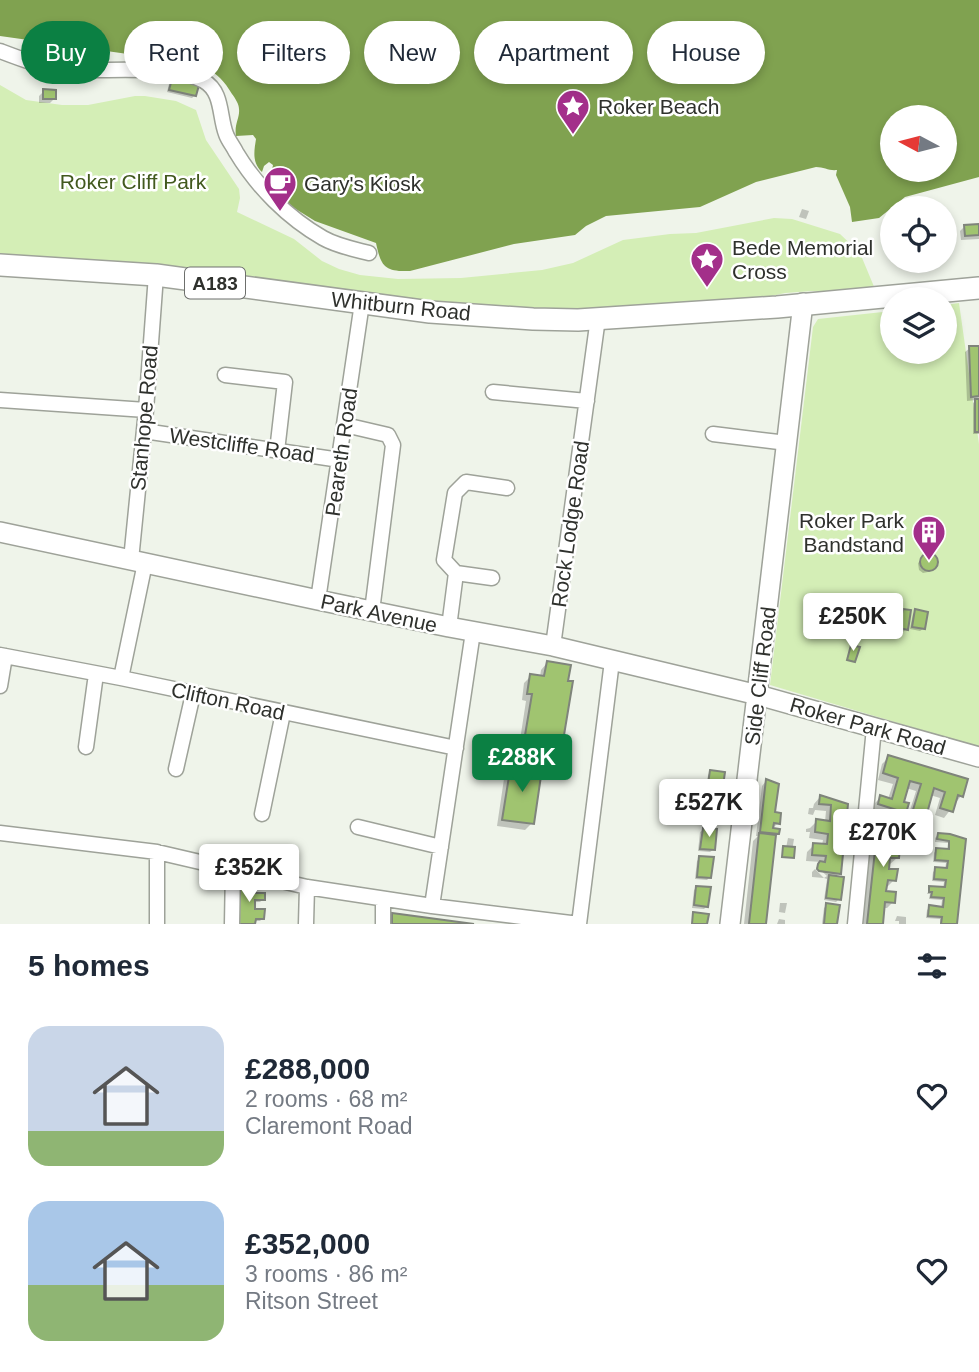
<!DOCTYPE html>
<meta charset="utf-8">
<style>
:root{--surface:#fff;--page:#f2f2f3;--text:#1f2937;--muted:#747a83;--accent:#0b8043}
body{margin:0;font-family:Arial,sans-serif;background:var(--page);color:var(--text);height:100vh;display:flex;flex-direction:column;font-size:26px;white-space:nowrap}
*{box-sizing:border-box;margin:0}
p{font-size:23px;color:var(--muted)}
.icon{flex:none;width:38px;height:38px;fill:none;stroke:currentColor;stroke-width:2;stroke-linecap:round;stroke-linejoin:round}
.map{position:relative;height:924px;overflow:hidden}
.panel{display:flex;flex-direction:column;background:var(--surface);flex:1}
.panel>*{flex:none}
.banner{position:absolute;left:21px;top:21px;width:938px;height:63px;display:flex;gap:14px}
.needle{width:46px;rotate:277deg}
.fabs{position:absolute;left:880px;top:105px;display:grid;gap:14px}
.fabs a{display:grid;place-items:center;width:77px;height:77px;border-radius:50%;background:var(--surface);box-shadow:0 4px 10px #0003;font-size:35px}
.price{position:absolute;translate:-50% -60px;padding:0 16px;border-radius:7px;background:#fff;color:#222;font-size:23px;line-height:46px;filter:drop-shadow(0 2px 4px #0008)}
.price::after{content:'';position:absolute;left:50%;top:42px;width:21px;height:16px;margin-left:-10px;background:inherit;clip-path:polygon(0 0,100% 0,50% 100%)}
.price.current{background:var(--accent);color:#fff}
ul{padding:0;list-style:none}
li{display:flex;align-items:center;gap:21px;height:175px;padding:0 28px}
li span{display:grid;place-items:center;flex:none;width:196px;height:140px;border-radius:21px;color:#555}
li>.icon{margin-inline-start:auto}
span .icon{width:84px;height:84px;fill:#fffc;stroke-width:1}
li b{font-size:30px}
h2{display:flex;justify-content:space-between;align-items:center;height:84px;padding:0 28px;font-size:30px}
.tag{padding:0 24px;border-radius:32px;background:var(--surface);box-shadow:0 4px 10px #0003;font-size:24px;line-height:63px}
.tag.current{background:var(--accent);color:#fff}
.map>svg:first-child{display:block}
.green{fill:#d4eeb6}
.water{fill:#80a250;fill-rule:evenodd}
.shadow{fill:#0003}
.building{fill:#a0c470;stroke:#7f847b;stroke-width:2}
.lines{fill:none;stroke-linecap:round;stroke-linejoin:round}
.street-casing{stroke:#9ea299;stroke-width:17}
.secondary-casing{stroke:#9ea299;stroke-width:22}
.primary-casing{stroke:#9ea299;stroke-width:24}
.street{stroke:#fff;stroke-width:14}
.secondary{stroke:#fff;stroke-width:19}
.primary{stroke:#fff;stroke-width:21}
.labels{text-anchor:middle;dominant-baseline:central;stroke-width:5;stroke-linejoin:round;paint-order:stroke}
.shield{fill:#fff;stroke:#6d6f6c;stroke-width:2}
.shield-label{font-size:19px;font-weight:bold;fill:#2f312d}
.poi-label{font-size:21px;fill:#2f312d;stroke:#fff;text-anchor:start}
.park-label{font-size:21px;fill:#42591e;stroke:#fff}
.street-label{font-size:21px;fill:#2f312d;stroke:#fff}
</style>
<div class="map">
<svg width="979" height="924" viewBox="0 0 979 924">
<rect width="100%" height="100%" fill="#eff4ea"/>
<path class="green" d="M 0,85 L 26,100 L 62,105 L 88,105 L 135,96 L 145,96 L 176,101 L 196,110 L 206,140 L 239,189 L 240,198 L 237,212 L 294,239 L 322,261 L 339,269 L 360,275 L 398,279 L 461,278 L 542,270 L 573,263 L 623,240 L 670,234 L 696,233 L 774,218 L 792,219 L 840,234 L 860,253 L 875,289 L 846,294 L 812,291 L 785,293 L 753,300 L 565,310 L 431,303 L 157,267 L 61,258 L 0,254 Z
M 959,303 L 979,444 L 979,747 L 770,685 L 813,327 L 818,319 L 892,311 L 892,352 L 945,352 L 945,305 Z"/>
<path class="water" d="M 0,0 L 979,0 L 979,177 L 905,197 L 879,218 L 852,222 L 850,207 L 836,175 L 837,170 C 829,171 824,167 816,167 L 756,182 L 700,207 L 606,216 L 586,226 L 575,235 L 514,244 L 410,271 C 384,272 381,266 376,243 L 315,221 L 286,203 L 271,184 L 270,180 L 273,165 L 269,162 L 264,166 L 262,172 C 252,162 254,152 256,139 L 253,135 L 236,136 C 234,124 240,118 239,109 C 239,104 235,98 232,94 C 217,68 202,65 174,61 L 171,55 L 156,53 L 149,57 L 0,36 ZM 892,117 L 945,117 L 945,170 L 892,170 Z"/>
<path class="shadow" d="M 172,81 L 195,95 L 192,98 L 167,92 L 169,84 Z
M 44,91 L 54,99 L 50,103 L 39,103 L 39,96 Z
M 802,209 L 809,211 L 806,219 L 799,217 Z
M 979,225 L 979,239 L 961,240 L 960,231 L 965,226 Z
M 979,347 L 979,434 L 973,434 L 973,403 L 976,400 L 967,401 L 965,352 L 970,348 Z
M 927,555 L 932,555 L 935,558 L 935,565 L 928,572 L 923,573 L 919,570 L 918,563 Z
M 903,611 L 906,629 L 903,632 L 898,631 L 901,614 Z
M 916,611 L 923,629 L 920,631 L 910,629 L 913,614 Z
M 547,663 L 560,752 L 553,759 L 518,753 L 526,701 L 522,700 L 524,683 L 531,676 L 540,677 L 541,670 Z
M 889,757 L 961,796 L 944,818 L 935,815 L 940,798 L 930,795 L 924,816 L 917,823 L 907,820 L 916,791 L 906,788 L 902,803 L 904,812 L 898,818 L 893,817 L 892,825 L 899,836 L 892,842 L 890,842 L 889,848 L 897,858 L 890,864 L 888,864 L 887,870 L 894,880 L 888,886 L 885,886 L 885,892 L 893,902 L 887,908 L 883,908 L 881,924 L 862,924 L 873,822 L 881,813 L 872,811 L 874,804 L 881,797 L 888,799 L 893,784 L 878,780 L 882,764 Z
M 512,766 L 532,823 L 525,830 L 497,826 L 505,772 Z
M 711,772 L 721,793 L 718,795 L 706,794 L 708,775 Z
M 766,781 L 773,814 L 778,823 L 771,830 L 778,833 L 774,837 L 764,924 L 744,924 L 753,841 L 758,836 L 756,836 L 762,786 Z
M 820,797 L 846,805 L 839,873 L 834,878 L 839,899 L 836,902 L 824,900 L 827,879 L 824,878 L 827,876 L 818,868 L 816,868 L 822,862 L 806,861 L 807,852 L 814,845 L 822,845 L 823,840 L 809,838 L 810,832 L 806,832 L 806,829 L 810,828 L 817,821 L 825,822 L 826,811 L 815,810 L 813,815 L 808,814 L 809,808 L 813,808 L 814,804 Z
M 707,801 L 717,821 L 714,823 L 702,822 L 704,803 Z
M 703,830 L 713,850 L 710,852 L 698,851 L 700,832 Z
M 938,835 L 950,836 L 955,924 L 940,924 L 940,919 L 926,918 L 927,910 L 930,907 L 941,908 L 942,900 L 929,899 L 930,894 L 927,894 L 930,888 L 943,889 L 944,882 L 932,881 L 933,872 L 936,869 L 945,870 L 946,863 L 933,862 L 934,853 L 936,850 L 947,851 L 948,843 L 935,842 L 935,838 Z
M 788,838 L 794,839 L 791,858 L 782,857 L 783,849 L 786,848 Z
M 700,858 L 710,877 L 707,880 L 695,879 L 697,861 Z
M 815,869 L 824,878 L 812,877 L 812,872 Z
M 239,882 L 254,885 L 254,894 L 263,895 L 263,899 L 260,902 L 253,902 L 253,910 L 263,911 L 262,919 L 260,921 L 254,921 L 253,924 L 235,924 L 236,885 Z
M 697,887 L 707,906 L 704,909 L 692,908 L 694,890 Z
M 780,903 L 787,903 L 785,913 L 779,912 Z
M 827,905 L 835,924 L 822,924 L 824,908 Z
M 897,916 L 906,917 L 906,924 L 899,924 L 899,921 L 895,921 Z
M 779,919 L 785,920 L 785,924 L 777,924 Z"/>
<path class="building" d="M 172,79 L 199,85 L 196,96 L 169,90 Z
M 43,89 L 56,90 L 56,99 L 43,99 Z
M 979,224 L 979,235 L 965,236 L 964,225 Z
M 969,346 L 979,346 L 979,396 L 971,397 Z
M 975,399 L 979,399 L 979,432 L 975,432 Z
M920 562a9 9 0 1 1 18 0a9 9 0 1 1-18 0Z
M 825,602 L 834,617 L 828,621 L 819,606 Z
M 903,609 L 911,610 L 908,630 L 899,628 Z
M 915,609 L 928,612 L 925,629 L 912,627 Z
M 851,645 L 860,647 L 855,662 L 847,660 Z
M 547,661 L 571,665 L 568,681 L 573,681 L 561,753 L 523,747 L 532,694 L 527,694 L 530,674 L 544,676 Z
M 888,755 L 968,779 L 963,797 L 958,795 L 953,812 L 940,808 L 945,792 L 934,788 L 926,817 L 912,813 L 921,784 L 910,781 L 904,802 L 909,803 L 906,813 L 878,804 L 880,795 L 892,799 L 898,778 L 883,773 Z
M 511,764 L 542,769 L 534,824 L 502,820 Z
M 710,770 L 725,772 L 722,793 L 707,791 Z
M 766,779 L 779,784 L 775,812 L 781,813 L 780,824 L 774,823 L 773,828 L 780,829 L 779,834 L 760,832 Z
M 820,795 L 848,804 L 841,874 L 819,871 L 817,869 L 818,864 L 820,861 L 825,862 L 826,856 L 812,855 L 813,843 L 827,844 L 828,834 L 815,832 L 816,819 L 830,821 L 831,805 L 819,804 Z
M 706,799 L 720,800 L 718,821 L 704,820 Z
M 879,814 L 894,818 L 894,824 L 902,825 L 900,837 L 892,836 L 891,846 L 900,847 L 899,858 L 890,858 L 889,869 L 898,869 L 896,881 L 888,880 L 886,891 L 896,892 L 895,903 L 885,902 L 883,924 L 867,924 Z
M 703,828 L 717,829 L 715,850 L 700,849 Z
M 759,833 L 776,835 L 766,924 L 749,924 Z
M 938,833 L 950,834 L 966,839 L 957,924 L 941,924 L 942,917 L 928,916 L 929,905 L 943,907 L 944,898 L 931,897 L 932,892 L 929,892 L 929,886 L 945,887 L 946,880 L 934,879 L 935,867 L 947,868 L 948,861 L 935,860 L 936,848 L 949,849 L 949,841 L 937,839 Z
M 783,846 L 795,847 L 794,858 L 782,857 Z
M 699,856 L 714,857 L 711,878 L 697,877 Z
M 829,875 L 844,877 L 841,900 L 826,898 Z
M 238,881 L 256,884 L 255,893 L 265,893 L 265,900 L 255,900 L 255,909 L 265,909 L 264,919 L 256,919 L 255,924 L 237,924 Z
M 696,886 L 711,887 L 708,907 L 694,905 Z
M 826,903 L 840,905 L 837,924 L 824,924 Z
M 693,912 L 709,914 L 707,924 L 692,924 Z
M 392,913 L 474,924 L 392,924 Z"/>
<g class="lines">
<defs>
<path id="street" d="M 0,51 C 21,59 39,66 61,69 C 100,73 172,63 204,81 C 223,92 219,116 226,134 C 228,140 233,146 236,152 C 257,187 288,218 323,238 C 337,246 353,249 369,253
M 225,375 L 285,382 L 277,451
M 493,392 L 587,401
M 0,400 L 146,410
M 345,425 L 388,435 L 393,445 L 372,611
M 144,431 L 340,460
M 713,434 L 787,443
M 131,560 L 146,410 L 156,275
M 456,573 L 492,578
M 318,600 L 362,303
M 449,627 L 456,573 L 444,560 L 455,493 L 466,482 L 507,488
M 553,646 L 598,318
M 0,655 L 121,678 L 456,748
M 121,678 L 145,563
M 0,686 L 5,656
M 86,747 L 96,674
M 176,769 L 193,694
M 262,814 L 283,713
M 358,827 L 441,847
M 0,833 L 157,852 L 307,887 L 432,906 L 579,924 L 612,661
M 383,899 L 383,924
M 432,906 L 473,632
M 157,924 L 157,852
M 232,924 L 233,869
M 306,924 L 307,887
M 855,924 L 874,728"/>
<path id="secondary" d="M 0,532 L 318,600 L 449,627 L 553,646 L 758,695 L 979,757
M 730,924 L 803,303"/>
<path id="primary" d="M 0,265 L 156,275 L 430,312 L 533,319 L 578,320 L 777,307 L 979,288"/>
</defs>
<use href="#street" class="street-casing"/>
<use href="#secondary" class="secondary-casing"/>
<use href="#primary" class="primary-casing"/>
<use href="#street" class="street"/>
<use href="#secondary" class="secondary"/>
<use href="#primary" class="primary"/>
</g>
<defs>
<symbol id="sight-pin" viewBox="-11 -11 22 30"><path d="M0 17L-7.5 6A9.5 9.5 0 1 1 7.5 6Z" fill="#a32f8a" stroke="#fff"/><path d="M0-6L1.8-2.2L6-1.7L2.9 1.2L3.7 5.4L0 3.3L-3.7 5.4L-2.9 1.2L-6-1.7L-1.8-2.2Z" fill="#fff"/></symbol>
<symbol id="cafe-pin" viewBox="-11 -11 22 30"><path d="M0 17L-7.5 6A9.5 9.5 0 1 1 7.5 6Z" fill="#a32f8a" stroke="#fff"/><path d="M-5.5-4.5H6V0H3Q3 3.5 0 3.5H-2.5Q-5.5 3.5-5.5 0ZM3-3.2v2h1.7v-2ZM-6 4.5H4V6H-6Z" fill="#fff"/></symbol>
<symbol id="building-pin" viewBox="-11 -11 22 30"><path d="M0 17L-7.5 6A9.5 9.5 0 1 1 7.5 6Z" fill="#a32f8a" stroke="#fff"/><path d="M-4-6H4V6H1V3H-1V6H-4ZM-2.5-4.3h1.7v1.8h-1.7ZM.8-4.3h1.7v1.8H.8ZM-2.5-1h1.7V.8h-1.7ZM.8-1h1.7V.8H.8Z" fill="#fff"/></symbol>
</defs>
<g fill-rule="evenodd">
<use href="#sight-pin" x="554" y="87" width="38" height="52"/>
<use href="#cafe-pin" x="261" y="164" width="38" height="52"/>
<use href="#sight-pin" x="688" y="240" width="38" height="52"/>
<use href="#building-pin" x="910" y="513" width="38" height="52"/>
</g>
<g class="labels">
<rect class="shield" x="185" y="267.5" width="60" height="31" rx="5"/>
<g class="shield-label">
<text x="215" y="283">A183</text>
</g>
<g class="poi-label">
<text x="598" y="106">Roker Beach</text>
<text x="304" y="183">Gary's Kiosk</text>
<text x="732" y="247">Bede Memorial<tspan x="732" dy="24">Cross</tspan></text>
<text x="904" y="520" text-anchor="end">Roker Park<tspan x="904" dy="24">Bandstand</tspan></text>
</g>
<g class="park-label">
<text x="133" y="181">Roker Cliff Park</text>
</g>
<g class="street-label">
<text transform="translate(401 306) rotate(6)">Whitburn Road</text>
<text transform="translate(144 418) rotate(-85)">Stanhope Road</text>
<text transform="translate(242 445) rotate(8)">Westcliffe Road</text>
<text transform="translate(341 452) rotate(-82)">Peareth Road</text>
<text transform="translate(570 524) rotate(-82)">Rock Lodge Road</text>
<text transform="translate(379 613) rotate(12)">Park Avenue</text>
<text transform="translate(760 676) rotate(-83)">Side Cliff Road</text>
<text transform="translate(228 701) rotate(12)">Clifton Road</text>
<text transform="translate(868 726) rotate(16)">Roker Park Road</text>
</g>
</g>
</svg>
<div class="fabs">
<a><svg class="needle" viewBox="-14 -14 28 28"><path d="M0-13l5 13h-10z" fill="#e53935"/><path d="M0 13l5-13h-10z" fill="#747a83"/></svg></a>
<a><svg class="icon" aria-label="locate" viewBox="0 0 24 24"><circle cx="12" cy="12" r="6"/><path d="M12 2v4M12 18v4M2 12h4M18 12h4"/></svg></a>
<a><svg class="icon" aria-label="layers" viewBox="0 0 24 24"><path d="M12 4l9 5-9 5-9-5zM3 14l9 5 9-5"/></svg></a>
</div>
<b class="price" style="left:853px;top:653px">£250K</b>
<b class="price current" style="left:522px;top:794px">£288K</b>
<b class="price" style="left:709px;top:839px">£527K</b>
<b class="price" style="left:883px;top:869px">£270K</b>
<b class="price" style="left:249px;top:904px">£352K</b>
<div class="banner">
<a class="tag current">Buy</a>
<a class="tag">Rent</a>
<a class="tag">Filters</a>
<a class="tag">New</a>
<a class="tag">Apartment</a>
<a class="tag">House</a>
</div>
</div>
<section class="panel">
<h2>5 homes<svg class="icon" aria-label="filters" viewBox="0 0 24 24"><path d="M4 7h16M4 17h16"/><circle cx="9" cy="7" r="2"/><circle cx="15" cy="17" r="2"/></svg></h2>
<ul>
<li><span style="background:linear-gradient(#c9d6e8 75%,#8fb573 0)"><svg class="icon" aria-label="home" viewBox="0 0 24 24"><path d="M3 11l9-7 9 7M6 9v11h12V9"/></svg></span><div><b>£288,000</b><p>2 rooms · 68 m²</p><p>Claremont Road</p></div><svg class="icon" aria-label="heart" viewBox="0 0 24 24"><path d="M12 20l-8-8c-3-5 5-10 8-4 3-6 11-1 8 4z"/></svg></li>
<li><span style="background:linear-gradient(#a9c7e8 60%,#8fb573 0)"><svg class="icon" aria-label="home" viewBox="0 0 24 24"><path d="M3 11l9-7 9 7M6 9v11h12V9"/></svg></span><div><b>£352,000</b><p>3 rooms · 86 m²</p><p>Ritson Street</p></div><svg class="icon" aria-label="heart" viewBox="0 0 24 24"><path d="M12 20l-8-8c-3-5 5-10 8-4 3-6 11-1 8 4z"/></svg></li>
</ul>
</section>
